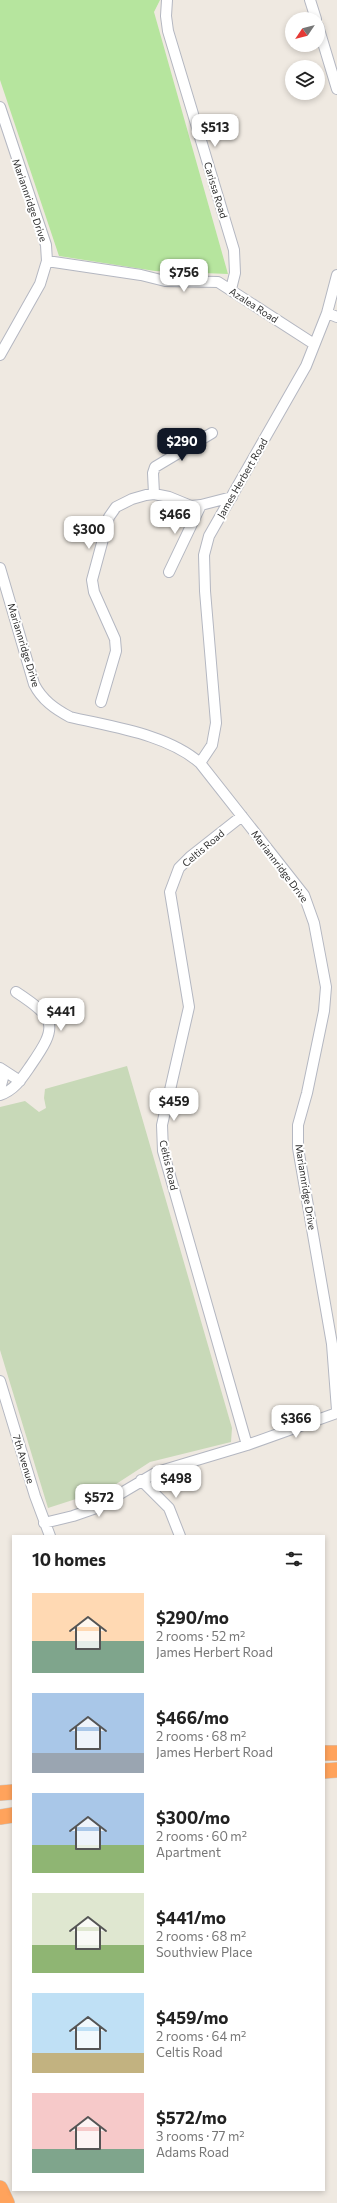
<!DOCTYPE html>
<meta charset="utf-8">
<style>
:root{--surface:#fff;--page:#f6f6f6;--text:#222;--muted:#767676;--accent:#111827}
body{margin:0;font-family:Commissioner,sans-serif;background:var(--page);color:var(--text);height:100vh;display:flex;flex-direction:column;font-size:15px;white-space:nowrap}
*{box-sizing:border-box;margin:0}
p{font-size:13px;color:var(--muted)}
.icon{flex:none;width:22px;height:22px;fill:none;stroke:currentColor;stroke-width:2;stroke-linecap:round;stroke-linejoin:round}
.map{position:relative;flex:1;overflow:hidden}
.details{position:absolute;left:12px;top:1535px;width:313px;height:656px;display:flex;flex-direction:column;background:var(--surface);border-radius:0px;box-shadow:0 2px 6px #0003}
.details>*{flex:none}
.needle{width:26px;rotate:235deg}
.fabs{position:absolute;left:285px;top:12px;display:grid;gap:8px}
.fabs a{display:grid;place-items:center;width:40px;height:40px;border-radius:50%;background:var(--surface);box-shadow:0 2px 6px #0003;font-size:20px}
.price{position:absolute;translate:-50% -34px;padding:0 9px;border-radius:8px;background:#fff;color:#222;font-size:13px;line-height:26px;filter:drop-shadow(0 1px 2px #0008)}
.price::after{content:'';position:absolute;left:50%;top:24px;width:12px;height:9px;margin-left:-6px;background:inherit;clip-path:polygon(0 0,100% 0,50% 100%)}
.price.active{background:var(--accent);color:#fff}
ul{padding:0;list-style:none}
li{display:flex;align-items:center;gap:12px;height:100px;padding:0 20px}
li span{display:grid;place-items:center;flex:none;width:112px;height:80px;border-radius:0px;color:#555}
li>.icon{margin-inline-start:auto}
span .icon{width:48px;height:48px;fill:#fffc;stroke-width:1}
li b{font-size:17px}
h2{display:flex;justify-content:space-between;align-items:center;height:48px;padding:0 20px;font-size:17px}
.map>svg:first-child{display:block}
.green{fill:#b6e59e}
.cemetery{fill:#c8d9b8}
.lines{fill:none;stroke-linecap:round;stroke-linejoin:round}
.minor-casing{stroke:#b4b7c1;stroke-width:12}
.highway-casing{stroke:#c9c9c9;stroke-width:16}
.minor{stroke:#fff;stroke-width:10}
.highway{stroke:#ffa35c;stroke-width:15}
.labels{text-anchor:middle;dominant-baseline:central;stroke-width:4;stroke-linejoin:round;paint-order:stroke}
.street-label{font-size:10px;fill:#2e2e2e;stroke:#fff}
</style>
<div class="map">
<svg width="337" height="2203" viewBox="0 0 337 2203">
<rect width="100%" height="100%" fill="#efe9e1"/>
<path class="green" d="M 0,0 L 160,0 L 154,12 L 228,274 L 155,271 L 59,256 L 0,80 Z"/>
<path class="cemetery" d="M 127,1066 L 232,1428 L 231,1442 L 150,1462 L 110,1488 L 48,1508 L 0,1350 L 0,1107 L 25,1101 L 39,1112 L 46,1108 L 44,1098 L 45,1089 Z"/>
<g class="lines">
<defs>
<path id="minor" d="M 167,0 L 166,16 L 168,31 L 234,250 L 235,273 L 231,289
M 310,0 L 316,19
M 318,26 L 337,89
M 0,107 L 46,245 L 47,261 L 40,284 L 0,355
M 47,261 L 141,275 L 165,281 L 218,282 L 314,344
M 327,313 L 337,317
M 154,494 L 153,473 L 155,467 L 212,433
M 0,568 L 34,684 C 42,700 55,709 70,717 C 112,727 167,734 200,763 L 304,895 L 314,923 L 326,987 L 324,1011 L 307,1093 L 298,1125 L 298,1148 L 332,1344 L 337,1410
M 169,572 L 201,505
M 101,702 L 116,651 L 115,639 L 94,592 L 92,580 L 109,517 L 116,507 L 132,499 L 146,495 L 154,494 L 169,497 L 191,506 L 201,505 L 232,497
M 200,763 L 212,745 L 216,723 L 205,591 L 204,555 L 209,536 L 306,366 L 327,313 L 337,275
M 242,816 L 190,857 L 179,868 L 170,892 L 189,1007 L 162,1125 L 163,1151 L 247,1445
M 0,1068 L 20,1081
M 0,1089 L 3,1078 L 0,1068
M 0,1095 C 15,1090 22,1078 31,1065 C 58,1026 57,1019 16,992
M 0,1381 L 35,1496 L 50,1536
M 141,1480 L 169,1508 L 180,1536
M 44,1523 L 73,1516 L 96,1508 L 157,1472 L 247,1445 L 337,1413"/>
<path id="highway" d="M 324,1753 L 337,1753
M 324,1771 L 337,1770
M 0,1793 L 13,1792
M 0,1817 L 13,1815
M 0,2188 L 7,2203"/>
</defs>
<use href="#minor" class="minor-casing"/>
<use href="#highway" class="highway-casing"/>
<use href="#minor" class="minor"/>
<use href="#highway" class="highway"/>
</g>
<g class="labels">
<g class="street-label">
<text transform="translate(216 190) rotate(73)">Carissa Road</text>
<text transform="translate(30 200) rotate(71)">Mariannridge Drive</text>
<text transform="translate(254 305) rotate(33)">Azalea Road</text>
<text transform="translate(242 478) rotate(-60)">James Herbert Road</text>
<text transform="translate(24 645) rotate(73)">Mariannridge Drive</text>
<text transform="translate(203 848) rotate(-40)">Celtis Road</text>
<text transform="translate(280 866) rotate(53)">Mariannridge Drive</text>
<text transform="translate(169 1165) rotate(77)">Celtis Road</text>
<text transform="translate(306 1187) rotate(81)">Mariannridge Drive</text>
<text transform="translate(24 1459) rotate(73)">7th Avenue</text>
</g>
</g>
</svg>
<div class="fabs">
<a><svg class="needle" viewBox="-14 -14 28 28"><path d="M0-13l5 13h-10z" fill="#e53935"/><path d="M0 13l5-13h-10z" fill="#767676"/></svg></a>
<a><svg class="icon" aria-label="layers" viewBox="0 0 24 24"><path d="M12 4l9 5-9 5-9-5zM3 14l9 5 9-5"/></svg></a>
</div>
<b class="price" style="left:215px;top:148px">$513</b>
<b class="price" style="left:184px;top:293px">$756</b>
<b class="price active" style="left:182px;top:462px">$290</b>
<b class="price" style="left:175px;top:535px">$466</b>
<b class="price" style="left:89px;top:550px">$300</b>
<b class="price" style="left:61px;top:1032px">$441</b>
<b class="price" style="left:174px;top:1122px">$459</b>
<b class="price" style="left:296px;top:1439px">$366</b>
<b class="price" style="left:176px;top:1499px">$498</b>
<b class="price" style="left:99px;top:1518px">$572</b>
<section class="details">
<h2>10 homes<svg class="icon" aria-label="filters" viewBox="0 0 24 24"><path d="M4 7h16M4 17h16"/><circle cx="9" cy="7" r="2"/><circle cx="15" cy="17" r="2"/></svg></h2>
<ul>
<li><span style="background:linear-gradient(#ffd9b3 60%,#7fa58c 0)"><svg class="icon" aria-label="home" viewBox="0 0 24 24"><path d="M3 11l9-7 9 7M6 9v11h12V9"/></svg></span><div><b>$290/mo</b><p>2 rooms · 52 m²</p><p>James Herbert Road</p></div></li>
<li><span style="background:linear-gradient(#a9c7e8 75%,#9aa5b1 0)"><svg class="icon" aria-label="home" viewBox="0 0 24 24"><path d="M3 11l9-7 9 7M6 9v11h12V9"/></svg></span><div><b>$466/mo</b><p>2 rooms · 68 m²</p><p>James Herbert Road</p></div></li>
<li><span style="background:linear-gradient(#a9c7e8 65%,#8fb573 0)"><svg class="icon" aria-label="home" viewBox="0 0 24 24"><path d="M3 11l9-7 9 7M6 9v11h12V9"/></svg></span><div><b>$300/mo</b><p>2 rooms · 60 m²</p><p>Apartment</p></div></li>
<li><span style="background:linear-gradient(#dfe7d0 65%,#8fb573 0)"><svg class="icon" aria-label="home" viewBox="0 0 24 24"><path d="M3 11l9-7 9 7M6 9v11h12V9"/></svg></span><div><b>$441/mo</b><p>2 rooms · 68 m²</p><p>Southview Place</p></div></li>
<li><span style="background:linear-gradient(#bfe0f5 75%,#c2b280 0)"><svg class="icon" aria-label="home" viewBox="0 0 24 24"><path d="M3 11l9-7 9 7M6 9v11h12V9"/></svg></span><div><b>$459/mo</b><p>2 rooms · 64 m²</p><p>Celtis Road</p></div></li>
<li><span style="background:linear-gradient(#f6c9c9 70%,#7fa58c 0)"><svg class="icon" aria-label="home" viewBox="0 0 24 24"><path d="M3 11l9-7 9 7M6 9v11h12V9"/></svg></span><div><b>$572/mo</b><p>3 rooms · 77 m²</p><p>Adams Road</p></div></li>
</ul>
</section>
</div>
